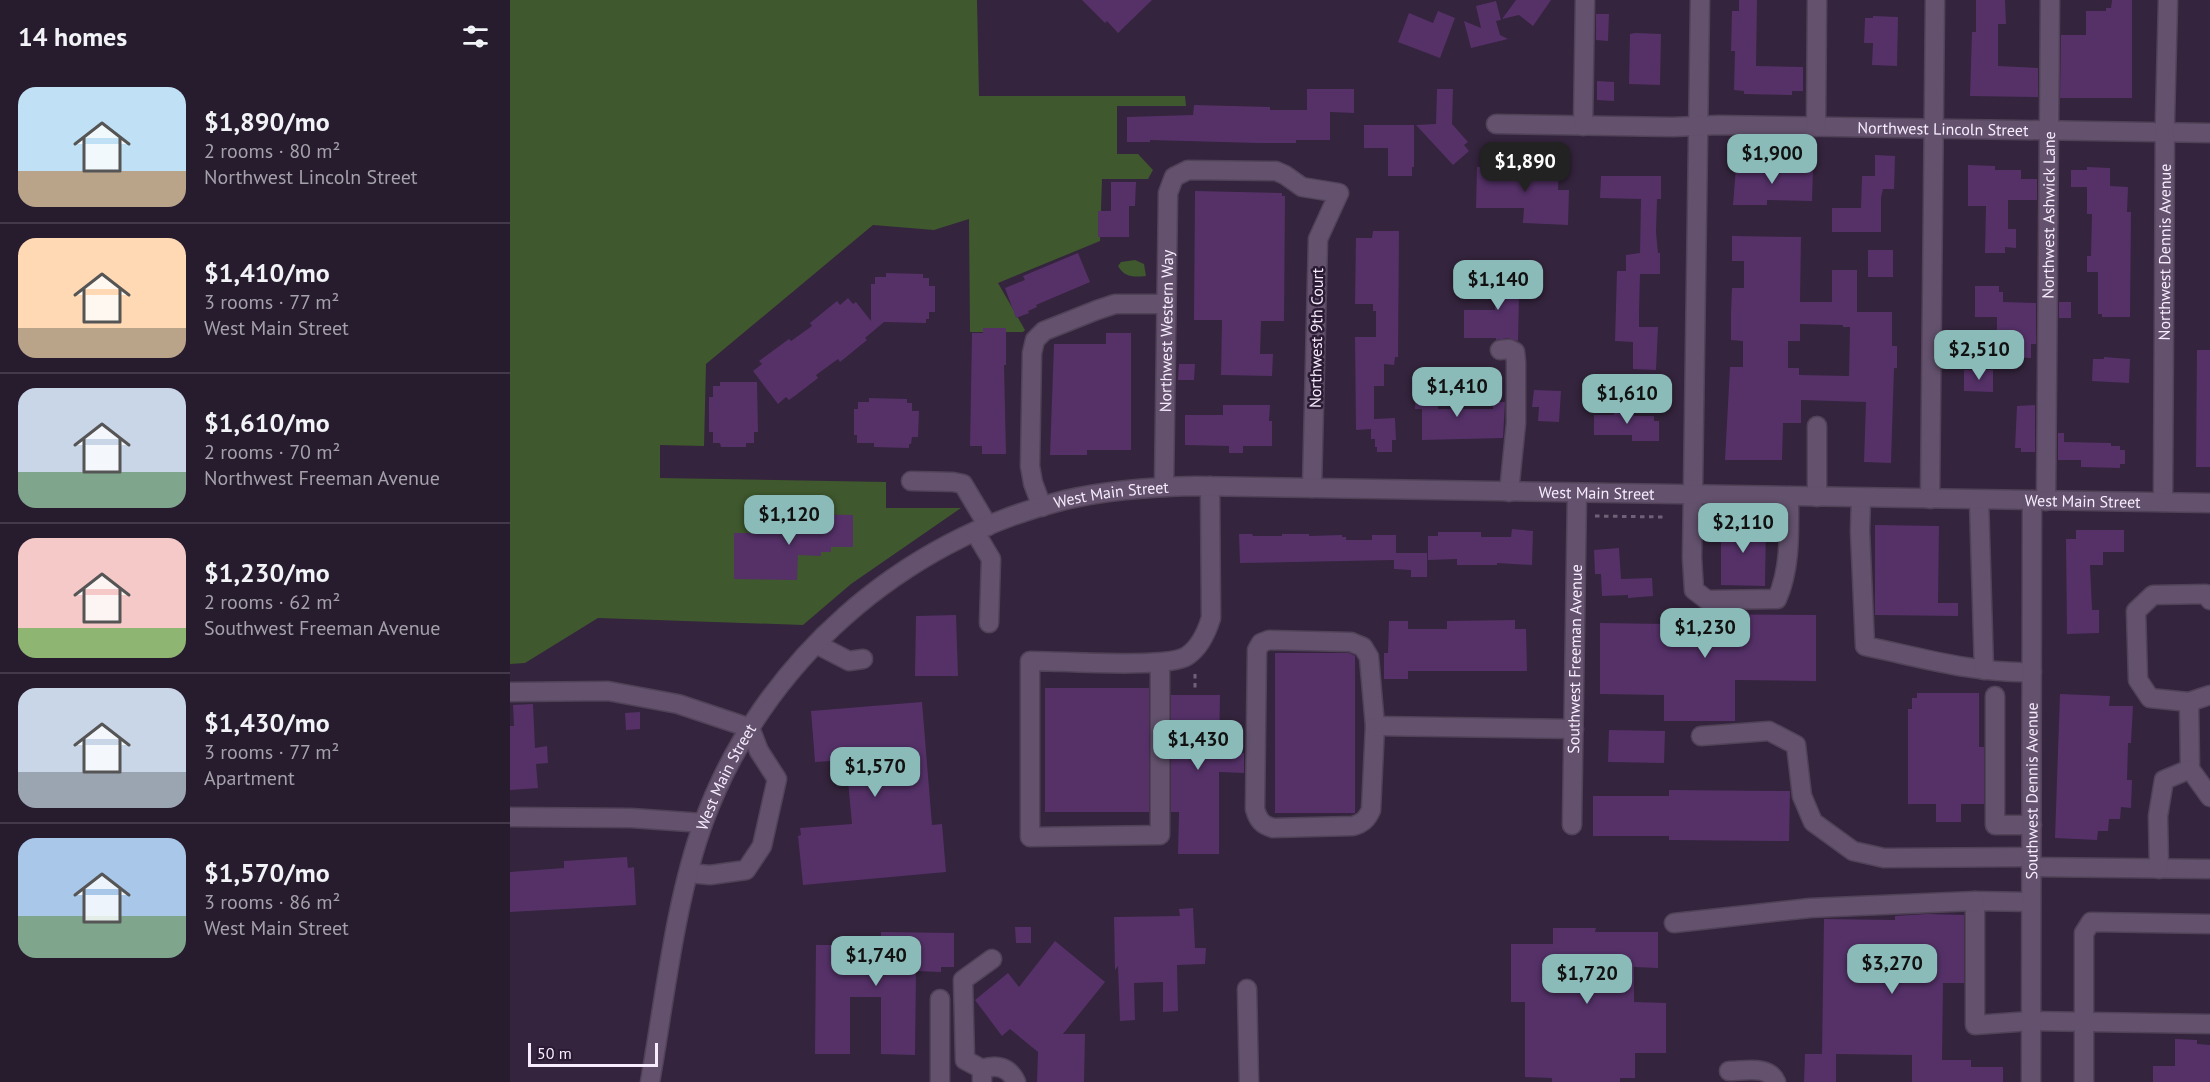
<!DOCTYPE html>
<meta charset="utf-8">
<style>
:root{--surface:#271b2e;--page:#2f2436;--text:#f1f3f6;--muted:#a4a1aa;--line:#43394a;--accent:#8bbbb9}
body{margin:0;font-family:"PT Sans",sans-serif;background:var(--page);color:var(--text);height:100vh;display:flex;flex-direction:column;font-size:22px;white-space:nowrap}
*{box-sizing:border-box;margin:0}
p{font-size:20px;color:var(--muted)}
.icon{flex:none;width:33px;height:33px;fill:none;stroke:currentColor;stroke-width:2;stroke-linecap:round;stroke-linejoin:round}
.map{position:relative;flex:1;overflow:hidden}
.side{display:flex;flex-direction:column;background:var(--surface);width:510px}
.side>*{flex:none}
.scale{position:absolute;left:18px;bottom:15px;width:130px;box-sizing:border-box;padding-left:6px;border:3px solid #f7ecfd;border-top:0;font-size:16px;line-height:21px;white-space:nowrap;color:#f7ecfd;-webkit-text-stroke:4px #2a1a33;paint-order:stroke}
.price{position:absolute;translate:-50% -51px;padding:0 14px;border-radius:12px;background:var(--accent);color:#111;font-size:20px;line-height:39px;filter:drop-shadow(0 2px 3px #0008)}
.price::after{content:'';position:absolute;left:50%;top:36px;width:18px;height:14px;margin-left:-9px;background:inherit;clip-path:polygon(0 0,100% 0,50% 100%)}
.price.selected{background:#222;color:#fff}
ul{padding:0;list-style:none}
li{display:flex;align-items:center;gap:18px;height:150px;padding:0 18px}
li+li{border-top:2px solid var(--line)}
li span{display:grid;place-items:center;flex:none;width:168px;height:120px;border-radius:18px;color:#555}
li>.icon{margin-inline-start:auto}
span .icon{width:72px;height:72px;fill:#fffc;stroke-width:1}
li b{font-size:26px}
h2{display:flex;justify-content:space-between;align-items:center;height:72px;padding:0 18px;font-size:26px}
main{display:flex;flex:1;min-height:0}
.map>svg:first-child{display:block}
.green{fill:#3f582d}
.building{fill:#553168;fill-rule:evenodd}
.lines{fill:none;stroke-linecap:round;stroke-linejoin:round}
.minor-casing{stroke:#514258;stroke-width:21}
.path{stroke:#706178;stroke-width:3;stroke-dasharray:4.5 4.5;stroke-linecap:butt}
.minor{stroke:#63516d;stroke-width:18}
.labels{text-anchor:middle;dominant-baseline:central;stroke-width:5;stroke-linejoin:round;paint-order:stroke}
.street-label{font-size:16px;fill:#f7ecfd;stroke:#2a1a33}
</style>
<main>
<section class="side">
<h2>14 homes<svg class="icon" aria-label="filters" viewBox="0 0 24 24"><path d="M4 7h16M4 17h16"/><circle cx="9" cy="7" r="2"/><circle cx="15" cy="17" r="2"/></svg></h2>
<ul>
<li><span style="background:linear-gradient(#bfe0f5 70%,#b9a48a 0)"><svg class="icon" aria-label="home" viewBox="0 0 24 24"><path d="M3 11l9-7 9 7M6 9v11h12V9"/></svg></span><div><b>$1,890/mo</b><p>2 rooms · 80 m²</p><p>Northwest Lincoln Street</p></div></li>
<li><span style="background:linear-gradient(#ffd9b3 75%,#b9a48a 0)"><svg class="icon" aria-label="home" viewBox="0 0 24 24"><path d="M3 11l9-7 9 7M6 9v11h12V9"/></svg></span><div><b>$1,410/mo</b><p>3 rooms · 77 m²</p><p>West Main Street</p></div></li>
<li><span style="background:linear-gradient(#c9d6e8 70%,#7fa58c 0)"><svg class="icon" aria-label="home" viewBox="0 0 24 24"><path d="M3 11l9-7 9 7M6 9v11h12V9"/></svg></span><div><b>$1,610/mo</b><p>2 rooms · 70 m²</p><p>Northwest Freeman Avenue</p></div></li>
<li><span style="background:linear-gradient(#f6c9c9 75%,#8fb573 0)"><svg class="icon" aria-label="home" viewBox="0 0 24 24"><path d="M3 11l9-7 9 7M6 9v11h12V9"/></svg></span><div><b>$1,230/mo</b><p>2 rooms · 62 m²</p><p>Southwest Freeman Avenue</p></div></li>
<li><span style="background:linear-gradient(#c9d6e8 70%,#9aa5b1 0)"><svg class="icon" aria-label="home" viewBox="0 0 24 24"><path d="M3 11l9-7 9 7M6 9v11h12V9"/></svg></span><div><b>$1,430/mo</b><p>3 rooms · 77 m²</p><p>Apartment</p></div></li>
<li><span style="background:linear-gradient(#a9c7e8 65%,#7fa58c 0)"><svg class="icon" aria-label="home" viewBox="0 0 24 24"><path d="M3 11l9-7 9 7M6 9v11h12V9"/></svg></span><div><b>$1,570/mo</b><p>3 rooms · 86 m²</p><p>West Main Street</p></div></li>
</ul>
</section>
<div class="map">
<svg width="1700" height="1082" viewBox="0 0 1700 1082">
<rect width="100%" height="100%" fill="#34243d"/>
<path class="green" d="M 0,0 L 467,0 L 469,96 L 675,96 L 676,106 L 607,106 L 607,154 L 628,154 L 643,170 L 638,179 L 592,179 L 590,241 L 488,283 L 515,330 L 513,332 L 460,332 L 459,219 L 424,230 L 363,225 L 196,364 L 194,446 L 150,445 L 150,478 L 376,482 L 376,508 L 451,508 L 341,584 L 293,625 L 88,618 L 15,663 L 0,664 Z
M 625,260 L 634,264 L 636,276 C 624,277 615,278 608,266 L 611,262 Z"/>
<path class="building" d="M 572,0 L 642,0 L 608,33 L 597,21 L 595,23 Z
M 1006,0 L 1041,0 L 1023,26 L 1009,15 L 992,19 Z
M 1229,0 L 1247,0 L 1246,66 L 1293,67 L 1293,91 L 1282,91 L 1282,95 L 1234,94 L 1234,91 L 1224,90 L 1225,51 L 1221,51 L 1222,11 L 1229,11 Z
M 1466,0 L 1495,0 L 1496,24 L 1488,24 L 1488,66 L 1528,68 L 1528,97 L 1460,96 L 1462,32 L 1466,32 Z
M 1602,0 L 1622,0 L 1622,98 L 1550,98 L 1551,35 L 1576,35 L 1576,11 L 1596,11 L 1596,8 L 1601,8 Z
M 986,1 L 991,20 L 986,21 L 990,35 L 998,39 L 961,48 L 954,21 L 971,28 L 966,6 Z
M 928,11 L 945,18 L 930,58 L 888,42 L 899,13 L 923,23 Z
M 1086,14 L 1099,14 L 1098,41 L 1086,40 Z
M 1363,16 L 1388,17 L 1387,66 L 1362,65 L 1363,43 L 1354,43 L 1355,18 L 1363,18 Z
M 1125,33 L 1151,34 L 1150,85 L 1119,84 L 1120,34 Z
M 1087,81 L 1104,82 L 1104,101 L 1087,100 Z
M 797,89 L 844,89 L 844,113 L 820,112 L 820,140 L 786,140 L 786,143 L 748,143 L 640,140 L 640,142 L 617,142 L 617,117 L 683,115 L 684,105 L 760,107 L 760,110 L 797,110 Z
M 927,89 L 943,89 L 942,124 L 958,142 L 954,145 L 959,151 L 943,165 L 906,125 L 926,124 Z
M 854,125 L 904,125 L 904,167 L 902,167 L 902,176 L 878,176 L 878,148 L 854,148 Z
M 1365,155 L 1385,156 L 1384,189 L 1373,189 L 1371,198 L 1371,232 L 1322,232 L 1322,208 L 1351,208 L 1352,176 L 1365,176 Z
M 1458,165 L 1485,166 L 1485,170 L 1511,170 L 1511,179 L 1527,179 L 1527,200 L 1498,200 L 1498,229 L 1506,229 L 1506,248 L 1495,247 L 1495,253 L 1475,253 L 1476,206 L 1458,206 Z
M 1026,166 L 1049,166 L 1048,190 L 1059,190 L 1058,225 L 1013,223 L 1014,208 L 966,208 L 967,167 L 1026,168 Z
M 1265,166 L 1303,169 L 1302,201 L 1257,200 L 1257,205 L 1223,205 L 1226,167 L 1265,168 Z
M 1577,167 L 1600,168 L 1600,186 L 1618,187 L 1617,212 L 1621,212 L 1620,317 L 1592,317 L 1592,314 L 1588,314 L 1588,272 L 1577,272 L 1577,256 L 1581,256 L 1582,214 L 1577,214 L 1577,187 L 1561,187 L 1561,170 L 1577,170 Z
M 1091,176 L 1151,176 L 1151,199 L 1147,199 L 1146,232 L 1148,253 L 1150,253 L 1150,274 L 1130,274 L 1129,312 L 1129,327 L 1148,327 L 1146,370 L 1123,369 L 1123,342 L 1105,341 L 1107,271 L 1116,271 L 1116,255 L 1130,253 L 1131,199 L 1090,198 Z
M 601,182 L 626,182 L 625,206 L 619,206 L 619,237 L 588,237 L 588,211 L 601,211 Z
M 685,191 L 772,193 L 772,196 L 775,196 L 774,321 L 751,321 L 750,354 L 763,354 L 762,376 L 711,375 L 712,320 L 684,320 Z
M 863,231 L 889,231 L 888,357 L 885,357 L 884,365 L 874,364 L 874,386 L 864,386 L 864,419 L 885,418 L 886,440 L 882,440 L 882,452 L 867,452 L 867,447 L 865,447 L 865,439 L 861,439 L 861,429 L 846,430 L 845,337 L 866,337 L 866,311 L 863,311 L 863,304 L 845,304 L 846,238 L 862,238 Z
M 1222,236 L 1291,237 L 1290,302 L 1322,302 L 1322,270 L 1347,270 L 1347,312 L 1382,312 L 1382,346 L 1387,346 L 1387,368 L 1384,368 L 1381,463 L 1354,462 L 1356,402 L 1291,400 L 1291,423 L 1273,423 L 1272,460 L 1215,460 L 1220,367 L 1233,367 L 1233,341 L 1221,340 L 1221,312 L 1222,288 L 1234,288 L 1234,261 L 1222,261 ZM 1290,324 L 1333,325 L 1333,327 L 1340,327 L 1339,376 L 1289,375 L 1289,368 L 1278,368 L 1278,341 L 1290,341 Z
M 1358,250 L 1383,250 L 1383,277 L 1358,277 Z
M 568,253 L 580,282 L 526,305 L 527,307 L 518,311 L 519,313 L 506,318 L 495,288 L 515,280 L 513,276 Z
M 985,272 L 1013,272 L 1013,297 L 1009,297 L 1008,341 L 998,338 L 986,340 L 986,338 L 954,338 L 954,310 L 985,310 Z
M 376,273 L 413,274 L 413,278 L 419,278 L 419,286 L 425,286 L 425,312 L 419,312 L 419,319 L 416,319 L 416,323 L 374,322 L 355,338 L 357,340 L 330,362 L 328,359 L 306,375 L 308,378 L 286,395 L 279,400 L 276,397 L 268,404 L 243,371 L 252,364 L 249,361 L 279,339 L 281,341 L 302,326 L 300,323 L 327,301 L 330,305 L 338,298 L 343,304 L 346,302 L 361,321 L 361,284 L 365,284 L 365,277 L 376,277 Z
M 1465,286 L 1489,286 L 1489,292 L 1493,292 L 1493,302 L 1526,303 L 1526,344 L 1521,344 L 1521,358 L 1487,357 L 1487,317 L 1465,317 Z
M 1549,302 L 1561,302 L 1561,318 L 1549,318 Z
M 473,328 L 496,328 L 496,365 L 494,365 L 496,454 L 472,454 L 472,446 L 460,446 L 462,333 L 473,333 Z
M 596,333 L 621,333 L 621,450 L 577,450 L 577,455 L 540,455 L 544,344 L 596,344 Z
M 1687,350 L 1700,350 L 1700,467 L 1686,467 Z
M 1594,357 L 1620,359 L 1619,383 L 1582,381 L 1583,359 L 1594,359 Z
M 669,364 L 685,364 L 684,380 L 668,380 Z
M 1454,370 L 1483,370 L 1483,392 L 1454,391 Z
M 914,379 L 927,379 L 928,409 L 983,409 L 983,402 L 995,402 L 993,438 L 912,440 L 912,409 L 905,409 L 906,385 L 914,385 Z
M 210,382 L 247,382 L 248,432 L 244,432 L 244,443 L 236,443 L 236,447 L 211,447 L 210,443 L 203,443 L 203,432 L 199,432 L 199,397 L 203,397 L 203,386 L 210,386 Z
M 1024,390 L 1051,391 L 1049,422 L 1028,421 L 1029,407 L 1022,407 Z
M 359,398 L 397,399 L 397,403 L 402,403 L 402,411 L 409,411 L 408,437 L 402,437 L 401,444 L 399,444 L 399,448 L 364,447 L 364,443 L 347,443 L 347,435 L 344,435 L 344,409 L 348,409 L 348,402 L 359,402 Z
M 713,405 L 760,405 L 759,421 L 762,421 L 762,446 L 733,446 L 733,453 L 719,453 L 719,446 L 675,445 L 675,415 L 713,415 Z
M 1525,405 L 1525,452 L 1511,452 L 1511,448 L 1505,448 L 1507,406 Z
M 1104,406 L 1124,406 L 1124,416 L 1144,416 L 1144,421 L 1149,421 L 1149,441 L 1122,441 L 1122,435 L 1084,435 L 1084,415 L 1104,415 Z
M 1548,433 L 1554,433 L 1554,442 L 1601,443 L 1601,446 L 1610,446 L 1610,450 L 1615,450 L 1615,464 L 1610,464 L 1610,468 L 1571,467 L 1571,460 L 1548,460 Z
M 290,514 L 343,515 L 343,547 L 321,547 L 321,552 L 311,552 L 311,556 L 288,555 L 287,580 L 224,579 L 224,533 L 249,533 L 249,527 L 283,527 L 283,522 L 290,523 Z
M 1211,523 L 1256,524 L 1255,586 L 1211,585 Z
M 1365,525 L 1429,526 L 1428,603 L 1448,603 L 1448,616 L 1365,615 Z
M 1002,529 L 1023,531 L 1022,565 L 987,563 L 987,565 L 947,565 L 947,559 L 918,560 L 918,536 L 928,536 L 928,532 L 971,532 L 971,537 L 1001,537 Z
M 1566,530 L 1614,530 L 1614,552 L 1593,552 L 1593,565 L 1580,565 L 1582,610 L 1589,610 L 1589,633 L 1557,634 L 1556,539 L 1566,539 Z
M 729,534 L 742,534 L 743,536 L 772,536 L 772,534 L 799,534 L 799,536 L 832,535 L 832,537 L 836,537 L 836,540 L 862,540 L 862,535 L 886,535 L 886,553 L 917,553 L 917,577 L 901,577 L 901,570 L 884,569 L 884,560 L 730,563 Z
M 1109,548 L 1111,579 L 1142,578 L 1143,596 L 1118,598 L 1118,595 L 1092,596 L 1091,574 L 1085,574 L 1084,550 Z
M 1157,614 L 1306,615 L 1306,681 L 1225,680 L 1225,721 L 1154,721 L 1154,695 L 1090,694 L 1090,623 L 1157,624 Z
M 446,615 L 448,676 L 405,676 L 406,616 Z
M 1005,620 L 1005,629 L 1016,629 L 1017,671 L 898,671 L 898,679 L 874,679 L 874,653 L 878,653 L 879,621 L 898,621 L 898,629 L 937,629 L 937,621 Z
M 765,653 L 839,653 L 845,656 L 845,813 L 765,813 Z
M 535,688 L 639,688 L 639,812 L 535,812 Z
M 1407,693 L 1469,693 L 1469,747 L 1474,747 L 1474,804 L 1451,804 L 1451,822 L 1426,822 L 1426,804 L 1398,804 L 1398,709 L 1402,709 L 1402,698 L 1407,698 Z
M 1550,694 L 1600,696 L 1599,706 L 1623,706 L 1621,743 L 1618,743 L 1617,780 L 1622,780 L 1621,808 L 1611,807 L 1610,819 L 1599,819 L 1598,831 L 1588,831 L 1587,840 L 1545,838 Z
M 661,695 L 710,695 L 709,753 L 734,753 L 734,773 L 709,772 L 709,854 L 668,854 L 669,812 L 661,812 Z
M 412,702 L 422,825 L 432,824 L 436,872 L 293,885 L 288,836 L 291,835 L 290,828 L 342,824 L 336,760 L 305,762 L 301,711 Z
M 23,704 L 25,748 L 37,746 L 38,763 L 26,764 L 28,788 L 0,790 L 0,726 L 4,726 L 3,705 Z
M 130,712 L 130,729 L 116,730 L 115,713 Z
M 1099,730 L 1155,731 L 1154,763 L 1098,762 Z
M 1159,790 L 1280,791 L 1279,841 L 1159,840 L 1159,836 L 1083,836 L 1083,796 L 1159,796 Z
M 117,857 L 118,868 L 124,867 L 126,905 L 0,912 L 0,872 L 54,868 L 54,861 Z
M 683,908 L 685,948 L 696,948 L 695,964 L 667,965 L 668,1011 L 653,1012 L 653,982 L 624,983 L 625,1020 L 610,1021 L 608,966 L 605,970 L 604,917 L 670,916 L 669,909 Z
M 1417,914 L 1454,915 L 1454,983 L 1433,983 L 1432,1060 L 1461,1060 L 1461,1067 L 1493,1067 L 1493,1082 L 1402,1082 L 1402,1055 L 1326,1054 L 1326,1082 L 1294,1082 L 1295,1054 L 1312,1054 L 1314,919 L 1385,920 L 1385,916 Z
M 505,927 L 521,927 L 521,943 L 506,943 Z
M 1043,928 L 1086,928 L 1085,932 L 1148,932 L 1148,968 L 1124,967 L 1124,1002 L 1156,1003 L 1156,1053 L 1125,1053 L 1125,1078 L 1110,1078 L 1110,1082 L 1042,1082 L 1042,1078 L 1015,1077 L 1015,1002 L 1001,1002 L 1001,944 L 1043,944 Z
M 371,932 L 444,933 L 444,967 L 431,967 L 431,972 L 406,971 L 405,1055 L 371,1054 L 371,997 L 340,997 L 340,1054 L 305,1054 L 306,945 L 371,945 Z
M 545,941 L 595,982 L 553,1034 L 575,1034 L 574,1082 L 527,1082 L 528,1052 L 500,1029 L 492,1036 L 465,1000 L 498,973 L 509,987 Z
M 1665,1039 L 1687,1040 L 1687,1044 L 1700,1045 L 1700,1082 L 1643,1082 L 1643,1066 L 1665,1066 Z"/>
<g class="lines">
<defs>
<g id="minor">
<path d="M 1190,0 L 1182,558 L 1184,590 L 1197,600 L 1267,599 C 1281,567 1279,531 1279,496"/>
<path id="s1" d="M 986,124 L 1163,127 L 1209,125 L 1700,133"/>
<path d="M 1073,126 L 1075,0"/>
<path d="M 1306,127 L 1307,0"/>
<path d="M 990,350 L 999,349 L 1005,352 L 1006,362 L 1006,423 L 999,492"/>
<path d="M 401,481 L 443,482 L 453,484 L 478,526"/>
<path id="s2" d="M 654,487 L 658,193 L 664,177 L 678,170 L 766,171 L 775,175 L 792,187 L 829,193 L 808,239 L 802,488"/>
<path d="M 1307,497 L 1307,426"/>
<path d="M 1351,498 L 1350,531 L 1355,646 C 1409,657 1466,674 1522,672"/>
<path d="M 1420,499 L 1425,0"/>
<path d="M 1469,500 L 1474,670"/>
<path id="s3" d="M 1536,501 L 1540,0"/>
<path id="s4" d="M 1653,502 L 1655,119 L 1658,0"/>
<path d="M 532,507 L 523,483 L 520,466 L 522,353 L 525,340 L 534,331 L 587,310 L 605,304 L 656,304"/>
<path d="M 465,532 L 481,559 L 479,623"/>
<path d="M 1700,600 L 1696,594 L 1643,595 L 1626,611 L 1628,680 L 1640,698 L 1679,702 L 1700,695"/>
<path d="M 759,640 L 841,642 L 853,647 L 859,657 L 865,726 L 861,810 C 857,819 853,823 843,826 L 763,828 C 752,825 748,820 745,809 L 747,650 L 751,643 Z"/>
<path d="M 306,644 L 339,661 L 353,659"/>
<path d="M 650,663 L 650,835 L 520,837 L 520,661 C 549,661 657,669 677,656 C 689,648 697,631 701,618 L 700,486"/>
<path d="M 0,692 L 98,691 L 168,704 L 240,728 L 249,751 L 267,779 L 252,846 L 236,870 L 200,875 L 179,873"/>
<path d="M 1485,696 L 1485,825 L 1522,825"/>
<path d="M 1679,702 L 1680,769 L 1700,797"/>
<path d="M 865,726 L 1064,729"/>
<path d="M 1191,736 L 1259,731 L 1286,745 L 1292,796 L 1303,822 L 1343,851 L 1374,858 L 1521,857"/>
<path d="M 0,817 L 121,818 L 193,823"/>
<path id="s5" d="M 1062,825 L 1067,493"/>
<path d="M 1521,867 L 1700,869"/>
<path d="M 1649,869 L 1648,816 L 1654,780 L 1680,769"/>
<path d="M 1521,902 L 1465,901 L 1465,1025 L 1521,1021 L 1700,1024"/>
<path d="M 1164,923 L 1300,908 L 1465,901"/>
<path d="M 737,989 L 739,1082"/>
<path d="M 430,999 L 430,1082"/>
<path d="M 472,1069 L 455,1060 L 453,980 L 482,959"/>
<path d="M 1219,1071 C 1235,1071 1259,1065 1266,1082"/>
<path id="s6" d="M 140,1082 C 155,998 165,900 194,821 C 252,663 391,540 555,500 C 597,490 641,487 685,486 L 1700,503"/>
<path d="M 472,1082 L 472,1069 C 487,1064 499,1067 506,1082"/>
<path id="s7" d="M 1521,1082 L 1522,500"/>
<path d="M 1574,1082 L 1574,933 L 1581,922 L 1700,924"/>
</g>
</defs>
<use href="#minor" class="minor-casing"/>
<path class="path" d="M 1085,516 L 1155,517
M 685,674 L 685,688"/>
<use href="#minor" class="minor"/>
</g>
<g class="labels">
<g class="street-label">
<text stroke="none"><textPath href="#s1" startOffset="447">Northwest Lincoln Street</textPath></text>
<text stroke="none"><textPath href="#s3" startOffset="286">Northwest Ashwick Lane</textPath></text>
<text stroke="none"><textPath href="#s4" startOffset="250">Northwest Dennis Avenue</textPath></text>
<text stroke="none"><textPath href="#s2" startOffset="156">Northwest Western Way</textPath></text>
<text transform="translate(806 338) rotate(-89)">Northwest 9th Court</text>
<text stroke="none"><textPath href="#s6" startOffset="1302">West Main Street</textPath></text>
<text stroke="none"><textPath href="#s6" startOffset="816">West Main Street</textPath></text>
<text stroke="none"><textPath href="#s6" startOffset="1788">West Main Street</textPath></text>
<text stroke="none"><textPath href="#s5" startOffset="166">Southwest Freeman Avenue</textPath></text>
<text stroke="none"><textPath href="#s6" startOffset="316">West Main Street</textPath></text>
<text stroke="none"><textPath href="#s7" startOffset="291">Southwest Dennis Avenue</textPath></text>
</g>
</g>
</svg>
<div class="scale">50 m</div>
<b class="price" style="left:1262px;top:185px">$1,900</b>
<b class="price selected" style="left:1015px;top:193px">$1,890</b>
<b class="price" style="left:988px;top:311px">$1,140</b>
<b class="price" style="left:1469px;top:381px">$2,510</b>
<b class="price" style="left:947px;top:418px">$1,410</b>
<b class="price" style="left:1117px;top:425px">$1,610</b>
<b class="price" style="left:279px;top:546px">$1,120</b>
<b class="price" style="left:1233px;top:554px">$2,110</b>
<b class="price" style="left:1195px;top:659px">$1,230</b>
<b class="price" style="left:688px;top:771px">$1,430</b>
<b class="price" style="left:365px;top:798px">$1,570</b>
<b class="price" style="left:366px;top:987px">$1,740</b>
<b class="price" style="left:1382px;top:995px">$3,270</b>
<b class="price" style="left:1077px;top:1005px">$1,720</b>
</div>
</main>
